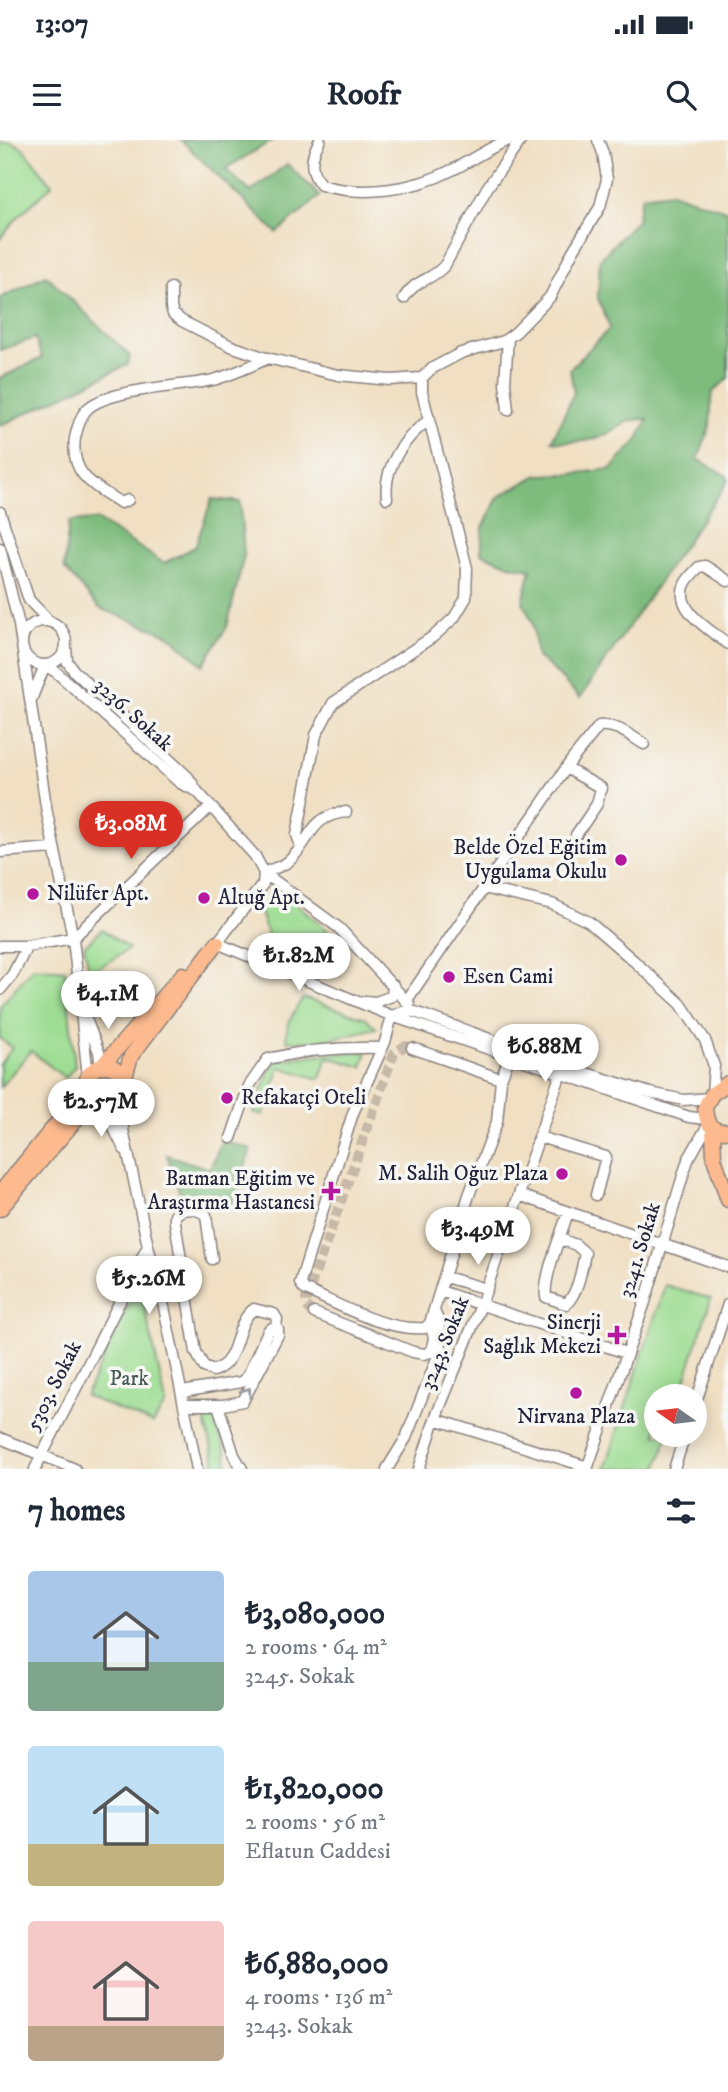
<!DOCTYPE html>
<meta charset="utf-8">
<style>
:root{--surface:#fff;--page:#f2f2f3;--text:#1f2937;--muted:#747a83;--accent:#d93025}
body{margin:0;font-family:"IM FELL DW Pica",serif;background:var(--page);color:var(--text);height:100vh;display:flex;flex-direction:column;font-size:26px;white-space:nowrap}
*{box-sizing:border-box;margin:0}
p{font-size:23px;color:var(--muted)}
.icon{flex:none;width:38px;height:38px;fill:none;stroke:currentColor;stroke-width:2;stroke-linecap:round;stroke-linejoin:round}
.map{position:relative;height:1329px;overflow:hidden}
.side{display:flex;flex-direction:column;background:var(--surface);flex:1}
.side>*{flex:none}
.needle{width:46px;rotate:284deg}
.fabs{position:absolute;left:644px;top:1244px;display:grid;gap:14px}
.fabs a{display:grid;place-items:center;width:63px;height:63px;border-radius:50%;background:var(--surface);box-shadow:0 4px 18px #0003;font-size:35px}
.price{position:absolute;translate:-50% -60px;padding:0 16px;border-radius:24px;background:#fff;color:#222;font-size:23px;line-height:46px;filter:drop-shadow(0 2px 4px #0008)}
.price::after{content:'';position:absolute;left:50%;top:42px;width:21px;height:16px;margin-left:-10px;background:inherit;clip-path:polygon(0 0,100% 0,50% 100%)}
.price.active{background:var(--accent);color:#fff}
ul{padding:0;list-style:none}
li{display:flex;align-items:center;gap:21px;height:175px;padding:0 28px}
li span{display:grid;place-items:center;flex:none;width:196px;height:140px;border-radius:7px;color:#555}
li>.icon{margin-inline-start:auto}
span .icon{width:84px;height:84px;fill:#fffc;stroke-width:1}
li b{font-size:30px}
h2{display:flex;justify-content:space-between;align-items:center;height:84px;padding:0 28px;font-size:30px}
.status{display:flex;justify-content:space-between;align-items:center;height:49px;padding:0 35px;background:var(--surface);direction:ltr}
.status svg{height:19px;fill:currentColor}
header{display:flex;justify-content:space-between;align-items:center;height:91px;padding:0 28px;background:var(--surface);font-size:32px;font-weight:700}
.map>svg:first-child{display:block}
.green{fill:#9edd93;stroke:#608067;stroke-width:2}
.forest{fill:#7ebc7d;stroke:#506f5c;stroke-width:2}
.lines{fill:none;stroke-linecap:round;stroke-linejoin:round}
.minor-tunnel{stroke:#c7b9a7;stroke-width:10;stroke-dasharray:10 5;stroke-linecap:butt}
.minor-casing{stroke:#89807e;stroke-width:13}
.major-casing{stroke:#89807e;stroke-width:17}
.minor{stroke:#fff;stroke-width:10}
.major{stroke:#fcba8e;stroke-width:14}
.oneway{stroke:#9c9ca7}
.poi-dot{fill:#b5179e;stroke:#f6f6f2;stroke-width:2.5}
.labels{text-anchor:middle;dominant-baseline:central;stroke-width:7;stroke-linejoin:round;paint-order:stroke}
.street-label{font-size:21px;fill:#22223b;stroke:#f6f6f2}
.poi-label{font-size:21px;fill:#22223b;stroke:#f6f6f2;text-anchor:end}
.park-label{font-size:21px;fill:#475a55;stroke:#f6f6f2}
</style>
<div class="status"><b>13:07</b><svg viewBox="0 0 49 12"><path d="M0 12V9h3v3zM5 12V6h3v6zM10 12V3h3v9zM15 12V0h3v12zM26 1h20v11H26zM47 4h2v5h-2z"/></svg></div>
<header><svg class="icon" aria-label="menu" viewBox="0 0 24 24"><path d="M4 6h16M4 12h16M4 18h16"/></svg>Roofr<svg class="icon" aria-label="search" viewBox="0 0 24 24"><circle cx="10" cy="10" r="6"/><path d="M15 15l6 6"/></svg></header>
<div class="map">
<svg width="728" height="1329" viewBox="0 0 728 1329">
<rect width="100%" height="100%" fill="#f6f6f2"/>
<filter id="ink" filterUnits="userSpaceOnUse"><feTurbulence type="fractalNoise" baseFrequency=".0143" numOctaves="2"/><feDisplacementMap in="SourceGraphic" scale="14" xChannelSelector="R" yChannelSelector="G"/><feConvolveMatrix kernelMatrix="1 2 1 2 8 2 1 2 1" color-interpolation-filters="sRGB"/></filter>
<filter id="wash" filterUnits="userSpaceOnUse"><feTurbulence type="fractalNoise" baseFrequency=".00686" numOctaves="4" result="noise"/><feDisplacementMap in="SourceGraphic" scale="28" xChannelSelector="R" yChannelSelector="G"/><feGaussianBlur stdDeviation="1.57" result="paint"/><feColorMatrix in="noise" values="0 0 0 0 0 0 0 0 0 0 0 0 0 0 0 0 0 1.4 0 .05"/><feComposite in="paint" operator="in"/></filter>
<g filter="url(#wash)">
<rect width="100%" height="100%" fill="#f0dfc2"/>
<path class="green" d="M 11,2 L 22,7 L 52,45 L 17,78 L 0,99 L 0,3 Z
M 279,749 L 331,793 L 327,808 L 328,826 L 269,800 L 259,769 Z
M 102,789 L 129,809 L 90,833 L 84,806 Z
M 33,827 L 65,830 L 75,926 L 65,938 L 31,911 L 0,947 L 0,924 L 12,908 L 0,898 L 0,866 Z
M 303,858 L 366,878 L 376,888 L 318,902 L 287,901 C 284,886 295,869 303,858 Z
M 367,912 L 362,927 L 328,917 L 319,939 L 280,927 L 263,975 L 253,973 L 270,930 L 277,921 L 314,915 Z
M 665,1145 L 711,1159 L 680,1256 L 656,1256 L 656,1295 L 668,1295 L 657,1329 L 605,1329 Z
M 137,1157 L 143,1160 L 166,1263 L 153,1284 L 85,1256 L 129,1163 Z
M 213,1273 L 226,1312 L 227,1325 L 230,1329 L 217,1329 L 204,1277 Z"/>
<path class="forest" d="M 181,0 L 273,0 L 225,29 L 251,52 L 287,24 L 320,56 L 277,93 Z
M 671,52 L 728,71 L 728,238 L 712,253 L 710,286 L 698,319 L 728,337 L 728,341 L 580,558 L 553,530 L 537,517 L 533,483 L 523,462 L 531,429 L 509,425 L 481,413 L 483,388 L 498,357 L 538,335 L 572,334 L 611,329 L 637,301 L 648,279 C 625,279 626,284 607,294 C 590,303 570,303 552,301 L 574,253 L 570,229 L 610,188 L 598,158 L 600,119 L 637,80 L 642,56 Z
M 46,135 L 130,216 L 127,225 L 0,286 L 0,238 L 42,218 L 35,198 L 0,210 L 0,158 Z
M 212,359 L 240,362 L 244,415 L 227,487 L 203,525 L 169,495 L 99,468 L 64,428 L 69,382 L 96,380 L 164,423 L 195,407 Z
M 222,1001 L 251,1009 L 232,1064 L 223,1061 L 205,1069 L 196,1062 L 182,1059 L 167,1015 L 210,1029 Z"/>
</g>
<g filter="url(#ink)">
<g class="lines">
<path class="minor-tunnel" d="M 314,1173 L 306,1166 L 306,1159 L 394,913 L 405,906 L 412,908"/>
<defs>
<path id="minor" d="M 320,0 C 311,16 308,30 321,45 C 362,57 414,50 452,30 C 471,21 489,7 509,0
M 171,148 L 171,167 L 173,174 L 182,181 L 231,206 L 263,217 L 338,235 L 390,240 L 422,238
M 404,158 C 415,139 432,141 445,125 L 487,48 L 521,0
M 508,198 L 505,243 L 508,270
M 387,358 C 383,326 405,297 430,279
M 128,360 L 121,363 C 93,345 70,335 75,298 C 77,290 79,280 84,273 C 99,248 186,247 213,240 C 232,235 250,226 269,218
M 0,372 L 29,460 L 49,481
M 0,408 L 19,485 L 47,673 L 73,798 L 88,937
M 728,441 L 705,426 L 699,427 C 694,432 688,438 685,444 C 673,470 712,491 728,504
M22 503a22 22 0 1 1 44 0a22 22 0 1 1-44 0Z
M 31,560 L 45,525 L 56,532 L 180,643 L 197,651 L 188,637 L 74,531 L 67,521 L 66,508
M 566,628 L 601,648 L 597,664 L 576,695
M 197,651 L 255,716 L 264,733 L 263,744 L 217,803 L 392,876 L 689,977 L 705,979
M 301,706 L 297,695 L 316,595 L 333,563 L 434,496 L 454,478 L 466,458 L 467,428 L 422,252 L 422,238 L 431,229 L 461,213 L 504,201 L 516,192 L 550,157 L 573,111 L 600,67 L 607,39 L 603,13 L 598,0
M 0,712 L 54,708
M 264,733 L 339,788 L 409,864
M 264,733 C 272,729 283,726 289,721 C 312,700 309,676 346,672
M 483,748 L 552,764 L 589,782 L 634,821 L 681,864 L 705,900 L 714,926 L 712,954
M 0,806 L 27,806 L 73,798 L 210,667
M 0,850 L 13,834 L 27,806
M 407,860 L 571,621 L 599,586 C 617,584 629,595 644,604
M 365,861 L 376,862 L 392,856 L 393,845
M 84,874 L 99,912 L 101,927
M 392,876 L 385,902 L 353,973 L 300,1143 L 304,1149 C 340,1165 384,1191 425,1188 L 430,1183 L 469,1055 L 497,982 L 501,939 L 510,915
M 392,876 L 406,871 L 415,872 L 567,927 L 650,953 L 684,960 L 710,958
M 412,908 L 501,939
M 123,951 L 121,965 L 123,990 L 148,1106 L 164,1167 L 197,1329
M 98,963 L 107,974 L 124,1009
M 539,997 L 606,1017 L 596,1055
M 231,998 L 249,946 L 268,919 C 305,910 343,907 382,908
M 519,1055 L 728,1127
M 560,1099 L 576,1105 L 585,1113 C 582,1128 578,1154 566,1164 L 546,1157 C 543,1137 562,1093 568,1072
M 212,1119 L 206,1075 C 196,1068 185,1067 175,1075 L 175,1082 L 196,1212 L 204,1227 L 213,1231 C 242,1221 232,1185 254,1169 L 274,1174 L 277,1179 L 276,1188
M 445,1137 L 487,1149
M 440,1151 L 626,1213
M 314,1173 L 413,1212 L 424,1214 L 431,1212 L 434,1198 L 432,1190
M 182,1252 L 241,1242 L 247,1237 L 268,1191 L 272,1188 L 278,1190 L 278,1195 L 243,1261 L 223,1265 L 185,1265
M 218,1265 L 234,1315 L 242,1329
M 695,1265 L 728,1164
M 435,1279 L 588,1327
M 0,1298 L 75,1329
M 35,1329 L 148,1106
M 387,1329 L 406,1298 L 441,1208 L 439,1182 L 434,1171
M 419,1329 L 435,1279 L 481,1165 L 561,933
M 587,1329 L 645,1162 L 682,1039 L 688,1020 L 708,985
M 674,1329 L 685,1295"/>
<path id="major" d="M86 945a19 19 0 1 1 38 0a19 19 0 1 1-38 0Z
M 101,927 L 183,834
M 728,943 L 712,954 L 705,967 C 706,983 710,992 728,991
M 123,944 L 131,916 L 217,803
M 713,989 L 714,1018 L 728,1060
M 0,1053 L 80,955 L 86,943
M 0,1069 L 79,976 L 98,963"/>
</defs>
<use href="#minor" class="minor-casing"/>
<use href="#major" class="major-casing"/>
<use href="#minor" class="minor"/>
<use href="#major" class="major"/>
</g>
<defs><path id="oneway-chevron" d="M-2-3.5L2.5 0L-2 3.5" fill="none" stroke-width="1.6" stroke-linecap="round" stroke-linejoin="round" transform="scale(1.75)"/></defs>
<use class="oneway" href="#oneway-chevron" transform="translate(247 1252) rotate(-55)"/>
</g>
<g class="poi-dot">
<circle cx="621" cy="720" r="7"/>
<circle cx="33" cy="754" r="7"/>
<circle cx="204" cy="758" r="7"/>
<circle cx="449" cy="837" r="7"/>
<circle cx="227" cy="958" r="7"/>
<circle cx="562" cy="1034" r="7"/>
<path d="M327.5 1040.5h7v7h7v7h-7v7h-7v-7h-7v-7h7z"/>
<path d="M613.5 1184.5h7v7h7v7h-7v7h-7v-7h-7v-7h7z"/>
<circle cx="576" cy="1253" r="7"/>
</g>
<g class="labels">
<g class="street-label">
<text transform="translate(133 575) rotate(42)">3236. Sokak</text>
<text transform="translate(640 1110) rotate(-73)">3241. Sokak</text>
<text transform="translate(445 1203) rotate(-68)">3243. Sokak</text>
<text transform="translate(54 1246) rotate(-63)">5303. Sokak</text>
</g>
<g class="poi-label">
<text x="607" y="708">Belde Özel Eğitim<tspan x="607" dy="24">Uygulama Okulu</tspan></text>
<text x="47" y="754" text-anchor="start">Nilüfer Apt.</text>
<text x="218" y="758" text-anchor="start">Altuğ Apt.</text>
<text x="463" y="837" text-anchor="start">Esen Cami</text>
<text x="241" y="958" text-anchor="start">Refakatçi Oteli</text>
<text x="548" y="1034">M. Salih Oğuz Plaza</text>
<text x="315" y="1039">Batman Eğitim ve<tspan x="315" dy="24">Araştırma Hastanesi</tspan></text>
<text x="601" y="1183">Sinerji<tspan x="601" dy="24">Sağlık Mekezi</tspan></text>
<text x="576" y="1277" text-anchor="middle">Nirvana Plaza</text>
</g>
<g class="park-label">
<text x="129" y="1239">Park</text>
</g>
</g>
</svg>
<div class="fabs">
<a><svg class="needle" viewBox="-14 -14 28 28"><path d="M0-13l5 13h-10z" fill="#e53935"/><path d="M0 13l5-13h-10z" fill="#747a83"/></svg></a>
</div>
<b class="price active" style="left:131px;top:721px">₺3.08M</b>
<b class="price" style="left:299px;top:853px">₺1.82M</b>
<b class="price" style="left:108px;top:891px">₺4.1M</b>
<b class="price" style="left:545px;top:944px">₺6.88M</b>
<b class="price" style="left:101px;top:999px">₺2.57M</b>
<b class="price" style="left:478px;top:1127px">₺3.49M</b>
<b class="price" style="left:149px;top:1176px">₺5.26M</b>
</div>
<section class="side">
<h2>7 homes<svg class="icon" aria-label="filters" viewBox="0 0 24 24"><path d="M4 7h16M4 17h16"/><circle cx="9" cy="7" r="2"/><circle cx="15" cy="17" r="2"/></svg></h2>
<ul>
<li><span style="background:linear-gradient(#a9c7e8 65%,#7fa58c 0)"><svg class="icon" aria-label="home" viewBox="0 0 24 24"><path d="M3 11l9-7 9 7M6 9v11h12V9"/></svg></span><div><b>₺3,080,000</b><p>2 rooms · 64 m²</p><p>3245. Sokak</p></div></li>
<li><span style="background:linear-gradient(#bfe0f5 70%,#c2b280 0)"><svg class="icon" aria-label="home" viewBox="0 0 24 24"><path d="M3 11l9-7 9 7M6 9v11h12V9"/></svg></span><div><b>₺1,820,000</b><p>2 rooms · 56 m²</p><p>Eflatun Caddesi</p></div></li>
<li><span style="background:linear-gradient(#f6c9c9 75%,#b9a48a 0)"><svg class="icon" aria-label="home" viewBox="0 0 24 24"><path d="M3 11l9-7 9 7M6 9v11h12V9"/></svg></span><div><b>₺6,880,000</b><p>4 rooms · 136 m²</p><p>3243. Sokak</p></div></li>
</ul>
</section>
